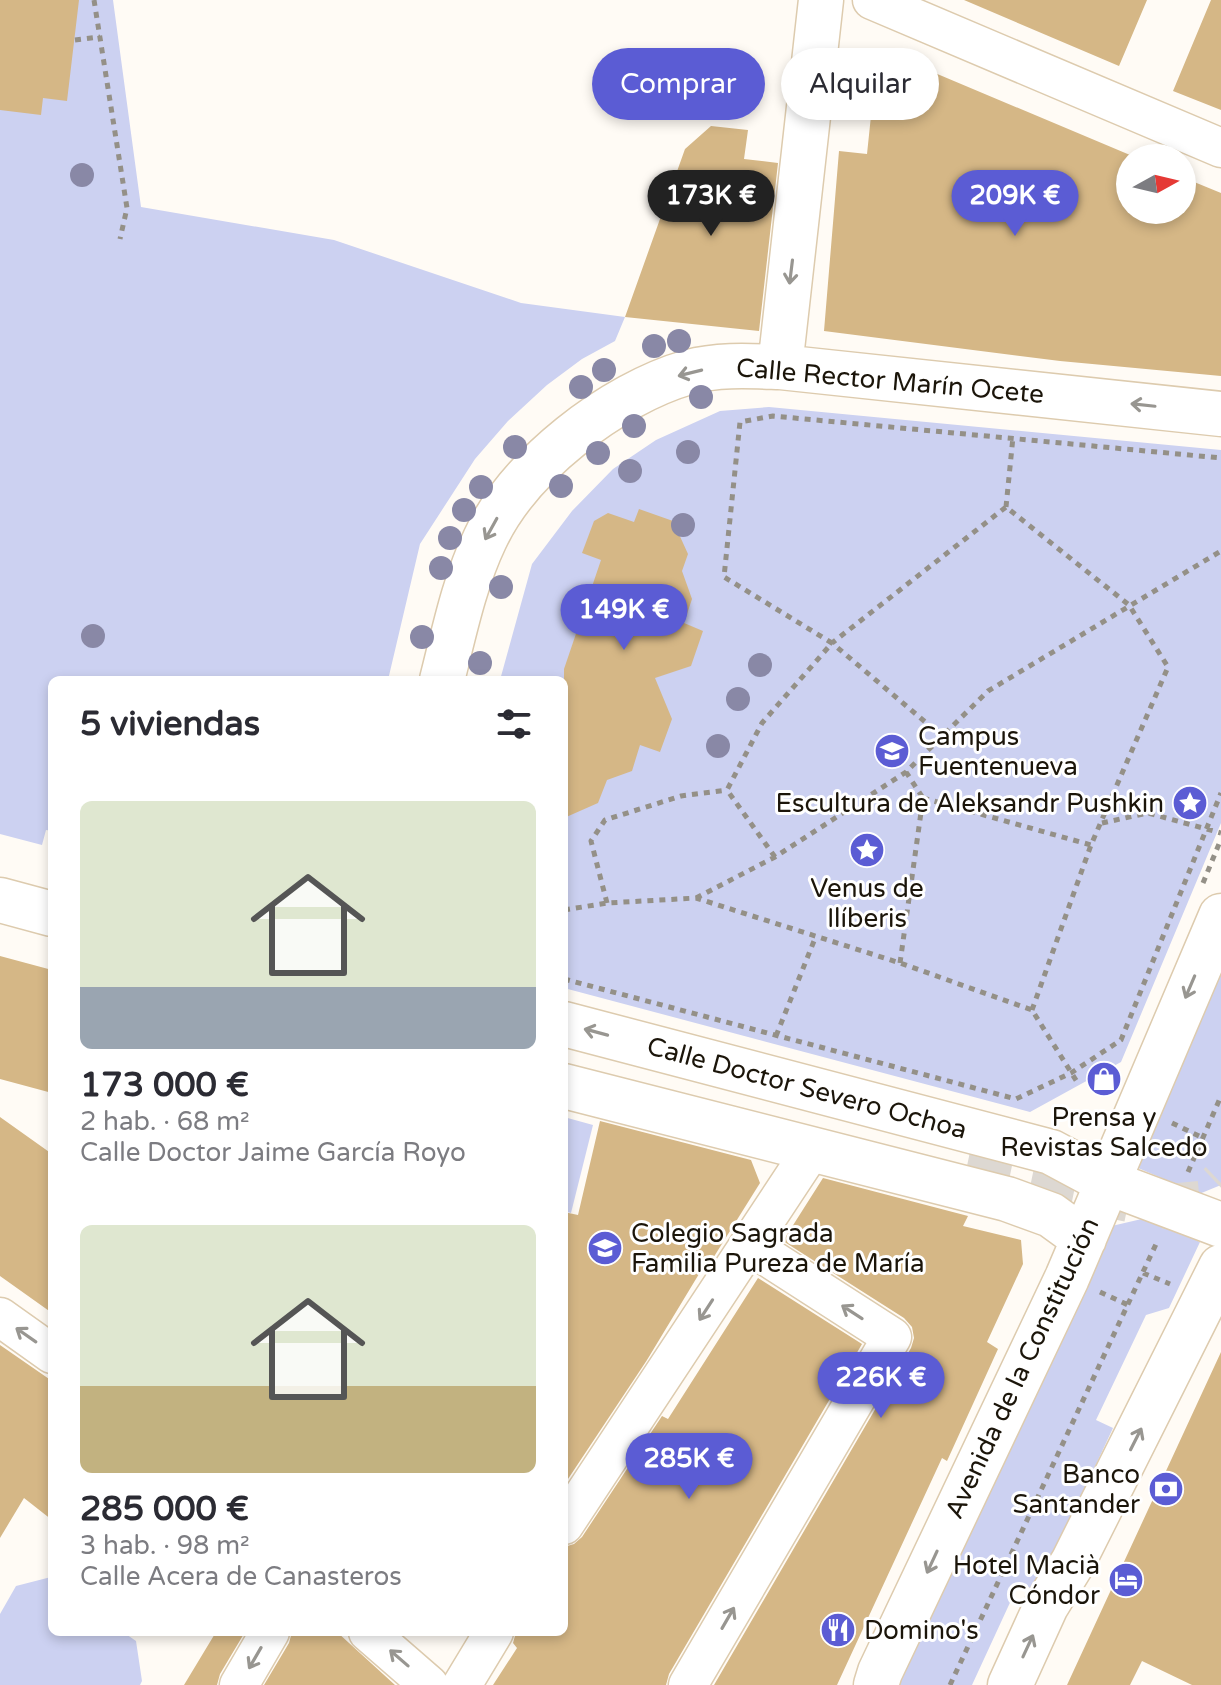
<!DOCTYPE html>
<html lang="es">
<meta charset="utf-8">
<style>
:root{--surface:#fff;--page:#f7f7f7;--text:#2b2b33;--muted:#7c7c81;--accent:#5b5cd4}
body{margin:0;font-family:"Varela Round",sans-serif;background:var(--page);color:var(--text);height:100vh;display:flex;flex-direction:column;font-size:30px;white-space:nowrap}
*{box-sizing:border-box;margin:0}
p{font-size:26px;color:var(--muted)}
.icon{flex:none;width:44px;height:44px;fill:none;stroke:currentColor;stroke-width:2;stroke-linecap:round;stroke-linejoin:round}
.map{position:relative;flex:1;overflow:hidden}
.side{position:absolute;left:48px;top:676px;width:520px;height:960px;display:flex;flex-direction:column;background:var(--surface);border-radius:12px;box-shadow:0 4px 12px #0003}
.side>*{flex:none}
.top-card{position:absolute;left:592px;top:48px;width:508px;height:72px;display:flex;gap:16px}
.needle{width:52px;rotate:82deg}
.controls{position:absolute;left:1116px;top:144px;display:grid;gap:16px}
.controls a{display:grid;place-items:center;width:80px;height:80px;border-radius:50%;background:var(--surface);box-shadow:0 4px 12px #0003;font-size:40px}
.price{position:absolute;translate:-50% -68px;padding:0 18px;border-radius:28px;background:var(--accent);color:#fff;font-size:26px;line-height:52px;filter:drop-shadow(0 2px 4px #0008)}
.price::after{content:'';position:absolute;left:50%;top:48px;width:24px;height:18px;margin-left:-12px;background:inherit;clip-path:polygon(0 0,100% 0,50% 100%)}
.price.active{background:#222;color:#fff}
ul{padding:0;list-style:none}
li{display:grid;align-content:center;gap:16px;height:424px;padding:0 32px}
li span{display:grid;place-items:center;height:248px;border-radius:12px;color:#555}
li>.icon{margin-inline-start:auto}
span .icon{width:144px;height:144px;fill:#fffc;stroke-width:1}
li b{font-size:34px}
h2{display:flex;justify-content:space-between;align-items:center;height:96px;padding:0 32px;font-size:34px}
.pill{padding:0 28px;border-radius:36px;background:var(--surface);box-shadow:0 4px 12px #0003;font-size:28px;line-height:72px}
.pill.active{background:var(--accent);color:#fff}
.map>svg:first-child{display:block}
.green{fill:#ccd1f1}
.building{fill:#d5b786}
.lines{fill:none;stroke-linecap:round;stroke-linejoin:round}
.major-tunnel{stroke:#ddd8d2;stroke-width:44;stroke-dasharray:44 22;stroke-linecap:butt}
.minor-casing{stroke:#ddcbae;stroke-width:41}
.major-casing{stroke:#ddcbae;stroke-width:47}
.path{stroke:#949087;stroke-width:5;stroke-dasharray:6 6;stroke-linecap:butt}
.minor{stroke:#fff;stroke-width:38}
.major{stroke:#fff;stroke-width:44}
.tree{fill:#8988a6}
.oneway{stroke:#989691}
.labels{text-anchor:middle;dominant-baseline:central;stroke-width:6;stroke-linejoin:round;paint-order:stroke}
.street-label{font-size:26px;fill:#1b150a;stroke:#fff}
.poi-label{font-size:26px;fill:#1b150a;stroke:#fff;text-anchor:start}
</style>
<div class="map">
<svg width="1221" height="1685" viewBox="0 0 1221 1685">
<rect width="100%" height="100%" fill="#fffbf5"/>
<path class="green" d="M 0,0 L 113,0 L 141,207 L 334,240 L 521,303 L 625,317 L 615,341 L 582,359 L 547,385 L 508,421 L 475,459 L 420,544 L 388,680 L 52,680 L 52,831 L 46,830 L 42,845 L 0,834 Z
M 769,407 L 1221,450 L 1221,823 L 1121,1062 L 1030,1112 L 564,988 L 564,680 L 500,680 L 532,564 L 572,511 L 613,469 L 656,440 L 720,411 Z
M 1221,954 L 1221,1185 L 1199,1194 L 1131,1165 Z
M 564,1117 L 593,1125 L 571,1213 L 564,1211 Z
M 1146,1218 L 1200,1242 L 1169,1308 L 1146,1315 L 1096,1420 L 1113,1428 L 1037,1591 L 1019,1583 L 972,1685 L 896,1685 L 1103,1228 Z
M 51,1577 L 52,1632 L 123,1632 L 136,1641 L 142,1681 L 140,1685 L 0,1685 L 0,1614 L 16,1586 Z"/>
<path class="building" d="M 0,0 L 79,0 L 67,101 L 43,98 L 41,115 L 0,110 Z
M 964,0 L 1147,0 L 1119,66 Z
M 1211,0 L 1221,0 L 1221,110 L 1173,91 Z
M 878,49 L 1130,155 L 1130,210 L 1182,210 L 1182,177 L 1221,193 L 1221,376 L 1060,361 L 824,331 L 839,151 L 867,154 Z
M 711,126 L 748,130 L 744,159 L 778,163 L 759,331 L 625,317 L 685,149 Z
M 639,509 L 673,521 L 688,554 L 682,571 L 692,599 L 684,623 L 703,631 L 691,666 L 655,678 L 672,719 L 660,752 L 640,745 L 632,771 L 607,780 L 598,803 L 564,818 L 564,669 L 601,560 L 582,553 L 594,521 L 608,513 L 634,522 Z
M 0,956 L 52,970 L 52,1093 L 0,1079 Z
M 0,1117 L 52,1154 L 52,1313 L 0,1276 Z
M 600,1121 L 751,1160 L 760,1183 L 705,1271 L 702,1269 L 647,1360 L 564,1485 L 564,1212 L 578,1215 Z
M 823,1178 L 968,1216 L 963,1226 L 1021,1240 L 1023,1264 L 987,1342 L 998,1349 L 947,1461 L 942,1458 L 837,1685 L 714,1685 L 911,1348 L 914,1338 L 912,1327 L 904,1318 L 783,1241 Z
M 758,1278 L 862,1344 L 669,1674 L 666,1685 L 493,1685 L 517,1648 L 513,1643 L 516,1632 L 564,1632 L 564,1547 L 574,1544 L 582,1537 L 662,1416 L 668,1419 Z
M 0,1345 L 52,1381 L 52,1520 L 24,1498 L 0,1538 Z
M 1221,1352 L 1221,1685 L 1192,1685 L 1142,1661 L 1130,1685 L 1067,1685 Z
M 216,1632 L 245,1632 L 220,1674 L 217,1685 L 184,1685 Z
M 292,1632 L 337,1632 L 395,1685 L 264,1685 L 289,1643 Z"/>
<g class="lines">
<path class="major-tunnel" d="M 967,1166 L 1129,1200
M 1160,1207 L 1200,1203 L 1221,1183"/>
<defs>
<path id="minor" d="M 872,0 L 1221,148
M 0,1317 L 52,1354
M 564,1525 L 811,1151
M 368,1632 L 429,1685
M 239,1685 L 270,1632
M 462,1685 L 494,1632
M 688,1685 L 892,1337 L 749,1245"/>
<path id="major" d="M 780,367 L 821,0
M 442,680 C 454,633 464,583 485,539 C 519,466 612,394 689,372 C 719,364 750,366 780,367 L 1221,414
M 0,900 L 52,914
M 564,1024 L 1051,1152 L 1107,1182 L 1221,1225
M 564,1086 L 1007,1199 L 1051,1215 L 1084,1239
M 876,1685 L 880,1672 L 1067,1278 L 1221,916
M 1010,1685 L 1046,1606 L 1073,1562 L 1221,1267"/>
</defs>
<use href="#minor" class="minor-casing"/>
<use href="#major" class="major-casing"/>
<path class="path" d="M 94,0 L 127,208 L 120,239
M 75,40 L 100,37
M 1006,507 L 1013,437
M 943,737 L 832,643 L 1006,507 L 1129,605 L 1168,667 L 1091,845 L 1032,1010
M 923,798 L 1091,845
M 1102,823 L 1148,813 L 1221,833
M 775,857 L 727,790 L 762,723 L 832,643 L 724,577 L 740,422 L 773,416 L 1221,458
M 1203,883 L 1221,839
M 696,898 L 775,857 L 906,772 L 988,691 L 1221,551
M 607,903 L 591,841 L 605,820 L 681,796 L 727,790
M 564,910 L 607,903 L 696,898 L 900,963 L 1032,1010 L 1079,1085
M 900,963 L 923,798 L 906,772
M 564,979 L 1016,1099 L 1071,1073 L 1121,1040 L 1221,793
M 776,1036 L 816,936
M 1172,1123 L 1203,1138
M 1188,1172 L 1221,1096
M 1143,1273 L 1170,1284
M 1100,1292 L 1128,1305
M 950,1685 L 1157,1242"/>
<use href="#minor" class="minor"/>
<use href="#major" class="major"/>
</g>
<g class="tree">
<circle cx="82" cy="175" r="12"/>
<circle cx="679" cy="341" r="12"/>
<circle cx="654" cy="346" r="12"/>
<circle cx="604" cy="370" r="12"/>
<circle cx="581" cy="387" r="12"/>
<circle cx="701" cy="397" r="12"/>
<circle cx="634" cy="426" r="12"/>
<circle cx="515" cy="447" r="12"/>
<circle cx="688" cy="452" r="12"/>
<circle cx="598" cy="453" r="12"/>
<circle cx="630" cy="471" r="12"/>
<circle cx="561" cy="486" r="12"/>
<circle cx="481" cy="487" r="12"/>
<circle cx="464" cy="510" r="12"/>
<circle cx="683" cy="525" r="12"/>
<circle cx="450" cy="538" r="12"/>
<circle cx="441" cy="568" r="12"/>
<circle cx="501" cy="587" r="12"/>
<circle cx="93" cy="636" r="12"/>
<circle cx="422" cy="637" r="12"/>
<circle cx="480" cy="663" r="12"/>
<circle cx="760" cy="665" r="12"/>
<circle cx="738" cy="699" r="12"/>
<circle cx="718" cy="746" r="12"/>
</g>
<defs><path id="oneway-shaft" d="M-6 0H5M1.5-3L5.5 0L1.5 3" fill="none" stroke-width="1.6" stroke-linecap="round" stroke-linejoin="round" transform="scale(2)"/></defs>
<g class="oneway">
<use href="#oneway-shaft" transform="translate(791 272) rotate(97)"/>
<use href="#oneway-shaft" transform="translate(690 373) rotate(166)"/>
<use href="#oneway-shaft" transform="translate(1143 405) rotate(-174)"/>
<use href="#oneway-shaft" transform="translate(491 529) rotate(119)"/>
<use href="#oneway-shaft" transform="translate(1190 987) rotate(113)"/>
<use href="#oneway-shaft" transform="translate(596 1032) rotate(-165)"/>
<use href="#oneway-shaft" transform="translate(706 1310) rotate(123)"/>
<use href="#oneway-shaft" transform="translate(852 1312) rotate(-147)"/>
<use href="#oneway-shaft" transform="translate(26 1335) rotate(-145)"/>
<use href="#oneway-shaft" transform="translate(1136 1439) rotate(-63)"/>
<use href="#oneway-shaft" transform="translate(932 1562) rotate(115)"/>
<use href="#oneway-shaft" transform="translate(728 1618) rotate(-60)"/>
<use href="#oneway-shaft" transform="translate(1028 1646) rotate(-65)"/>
<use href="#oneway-shaft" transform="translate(255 1658) rotate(120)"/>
<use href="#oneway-shaft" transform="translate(399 1658) rotate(-139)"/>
</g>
<defs>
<symbol id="university-disc" viewBox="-11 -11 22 22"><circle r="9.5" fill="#5b5cd4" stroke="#fff"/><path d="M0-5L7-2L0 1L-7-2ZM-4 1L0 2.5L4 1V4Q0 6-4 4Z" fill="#fff"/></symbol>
<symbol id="sight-disc" viewBox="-11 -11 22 22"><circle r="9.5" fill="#5b5cd4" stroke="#fff"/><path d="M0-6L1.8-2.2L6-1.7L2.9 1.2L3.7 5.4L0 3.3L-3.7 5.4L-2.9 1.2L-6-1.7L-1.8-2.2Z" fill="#fff"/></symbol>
<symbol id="shop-disc" viewBox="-11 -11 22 22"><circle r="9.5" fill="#5b5cd4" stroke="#fff"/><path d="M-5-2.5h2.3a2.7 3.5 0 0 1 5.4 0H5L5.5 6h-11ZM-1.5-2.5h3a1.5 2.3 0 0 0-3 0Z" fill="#fff"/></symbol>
<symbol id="school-disc" viewBox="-11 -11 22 22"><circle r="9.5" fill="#5b5cd4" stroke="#fff"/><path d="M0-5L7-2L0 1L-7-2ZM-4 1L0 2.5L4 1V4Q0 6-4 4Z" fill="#fff"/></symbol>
<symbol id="bank-disc" viewBox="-11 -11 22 22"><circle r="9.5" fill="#5b5cd4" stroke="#fff"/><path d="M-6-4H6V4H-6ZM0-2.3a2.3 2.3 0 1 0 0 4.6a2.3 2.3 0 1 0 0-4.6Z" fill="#fff"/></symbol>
<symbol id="hotel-disc" viewBox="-11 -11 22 22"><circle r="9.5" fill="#5b5cd4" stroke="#fff"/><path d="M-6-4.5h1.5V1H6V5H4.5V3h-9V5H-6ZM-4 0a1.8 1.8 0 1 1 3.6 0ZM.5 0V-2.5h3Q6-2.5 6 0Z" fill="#fff"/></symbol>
<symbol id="restaurant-disc" viewBox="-11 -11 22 22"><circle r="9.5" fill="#5b5cd4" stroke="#fff"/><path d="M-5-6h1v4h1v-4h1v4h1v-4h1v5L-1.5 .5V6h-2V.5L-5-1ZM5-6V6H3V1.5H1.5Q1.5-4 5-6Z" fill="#fff"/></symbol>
</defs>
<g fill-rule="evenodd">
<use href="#university-disc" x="872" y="731" width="40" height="40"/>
<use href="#sight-disc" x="1170" y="783" width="40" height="40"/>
<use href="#sight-disc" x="847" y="830" width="40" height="40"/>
<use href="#shop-disc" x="1084" y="1059" width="40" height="40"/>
<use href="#school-disc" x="585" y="1228" width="40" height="40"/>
<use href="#bank-disc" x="1146" y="1469" width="40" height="40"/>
<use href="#hotel-disc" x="1106" y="1560" width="40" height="40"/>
<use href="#restaurant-disc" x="818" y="1610" width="40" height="40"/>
</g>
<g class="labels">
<g class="street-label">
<text transform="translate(890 381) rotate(5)">Calle Rector Marín Ocete</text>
<text transform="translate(807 1088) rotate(15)">Calle Doctor Severo Ochoa</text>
<text transform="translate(1022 1368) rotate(-65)">Avenida de la Constitución</text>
</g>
<g class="poi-label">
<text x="918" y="736">Campus<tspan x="918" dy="30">Fuentenueva</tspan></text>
<text x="1164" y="803" text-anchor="end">Escultura de Aleksandr Pushkin</text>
<text x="867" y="888" text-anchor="middle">Venus de<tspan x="867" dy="30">Ilíberis</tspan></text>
<text x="1104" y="1117" text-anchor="middle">Prensa y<tspan x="1104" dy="30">Revistas Salcedo</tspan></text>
<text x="631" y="1233">Colegio Sagrada<tspan x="631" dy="30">Familia Pureza de María</tspan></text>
<text x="1140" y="1474" text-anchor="end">Banco<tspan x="1140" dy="30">Santander</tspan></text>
<text x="1100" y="1565" text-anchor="end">Hotel Macià<tspan x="1100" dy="30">Cóndor</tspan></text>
<text x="864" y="1630">Domino's</text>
</g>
</g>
</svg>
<div class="controls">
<a><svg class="needle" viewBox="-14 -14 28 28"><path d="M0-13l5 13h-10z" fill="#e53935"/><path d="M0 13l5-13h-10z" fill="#7c7c81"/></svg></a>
</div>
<b class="price active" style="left:711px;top:238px">173K €</b>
<b class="price" style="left:1015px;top:238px">209K €</b>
<b class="price" style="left:624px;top:652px">149K €</b>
<b class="price" style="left:881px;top:1420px">226K €</b>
<b class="price" style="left:689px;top:1501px">285K €</b>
<div class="top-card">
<a class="pill active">Comprar</a>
<a class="pill">Alquilar</a>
</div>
<section class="side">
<h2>5 viviendas<svg class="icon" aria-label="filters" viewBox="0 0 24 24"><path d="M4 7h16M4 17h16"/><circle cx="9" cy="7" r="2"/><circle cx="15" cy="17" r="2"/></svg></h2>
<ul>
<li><span style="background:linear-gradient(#dfe7d0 75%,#9aa5b1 0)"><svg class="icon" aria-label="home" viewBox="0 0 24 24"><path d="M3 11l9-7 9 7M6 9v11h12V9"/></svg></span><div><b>173 000 €</b><p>2 hab. · 68 m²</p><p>Calle Doctor Jaime García Royo</p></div></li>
<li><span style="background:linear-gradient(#dfe7d0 65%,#c2b280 0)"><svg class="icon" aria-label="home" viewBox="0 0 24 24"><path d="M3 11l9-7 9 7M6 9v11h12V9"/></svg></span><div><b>285 000 €</b><p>3 hab. · 98 m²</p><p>Calle Acera de Canasteros</p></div></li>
</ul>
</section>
</div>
